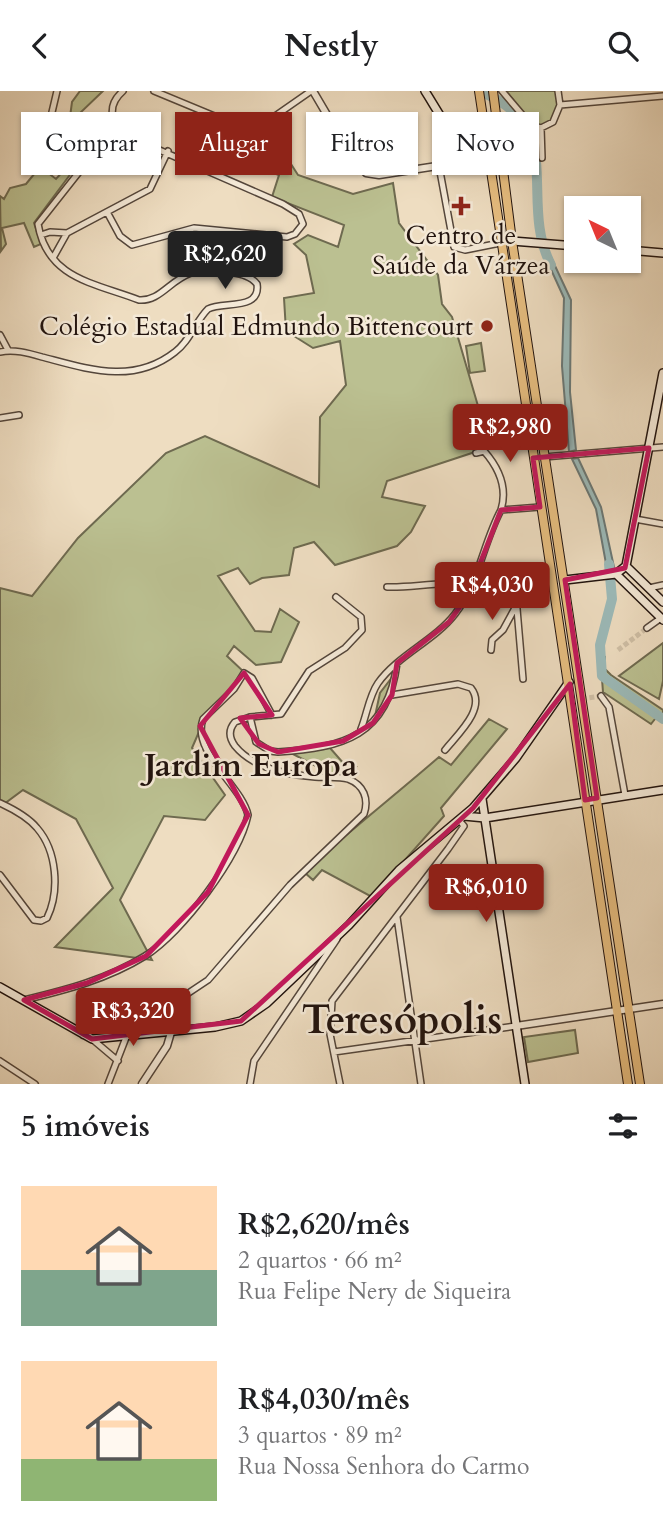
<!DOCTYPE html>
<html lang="pt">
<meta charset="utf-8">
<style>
:root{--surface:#fff;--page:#f2f2f2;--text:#202124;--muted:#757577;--accent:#8f2418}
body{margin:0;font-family:Cardo,serif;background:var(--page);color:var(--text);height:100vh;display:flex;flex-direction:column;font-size:26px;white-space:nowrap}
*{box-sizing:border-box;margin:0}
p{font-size:23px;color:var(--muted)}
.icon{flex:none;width:38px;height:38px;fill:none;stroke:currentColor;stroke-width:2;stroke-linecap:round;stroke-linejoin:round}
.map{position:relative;height:993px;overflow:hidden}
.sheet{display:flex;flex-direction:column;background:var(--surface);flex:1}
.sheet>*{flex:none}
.banner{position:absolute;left:21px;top:21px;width:621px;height:63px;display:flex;gap:14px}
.needle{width:46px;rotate:317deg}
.fabs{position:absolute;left:564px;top:105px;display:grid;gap:14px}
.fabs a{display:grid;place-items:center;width:77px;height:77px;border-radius:0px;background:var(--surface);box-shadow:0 2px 5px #0004;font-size:35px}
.price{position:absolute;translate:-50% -60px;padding:0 16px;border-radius:7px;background:var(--accent);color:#fff;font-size:23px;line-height:46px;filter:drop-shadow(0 2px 4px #0008)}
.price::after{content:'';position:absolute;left:50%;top:42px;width:21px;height:16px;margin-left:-10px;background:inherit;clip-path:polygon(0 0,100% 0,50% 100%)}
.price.on{background:#222;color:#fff}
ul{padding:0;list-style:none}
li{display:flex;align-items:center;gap:21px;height:175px;padding:0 21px}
li span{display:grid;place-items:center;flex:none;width:196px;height:140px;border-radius:0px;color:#555}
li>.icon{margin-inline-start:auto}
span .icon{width:84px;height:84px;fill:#fffc;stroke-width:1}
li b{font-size:30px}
h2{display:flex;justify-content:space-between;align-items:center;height:84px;padding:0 21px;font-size:30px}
.pill{padding:0 24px;border-radius:0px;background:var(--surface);box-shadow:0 2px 5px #0004;font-size:24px;line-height:63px}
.pill.on{background:var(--accent);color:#fff}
header{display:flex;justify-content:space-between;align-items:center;height:91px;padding:0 21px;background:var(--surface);font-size:32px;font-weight:700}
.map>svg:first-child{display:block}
.green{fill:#bbc091;stroke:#6e6a50;stroke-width:2}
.water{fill:#9bbab9;stroke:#6a7775;stroke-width:2}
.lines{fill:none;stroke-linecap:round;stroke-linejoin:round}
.river{stroke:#9bbab9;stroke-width:10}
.minor-tunnel{stroke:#cfbfa6;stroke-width:5;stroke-dasharray:5 2.5;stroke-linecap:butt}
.minor-casing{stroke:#54463b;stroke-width:8}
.tertiary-casing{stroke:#54463b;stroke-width:9}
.secondary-casing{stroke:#21130e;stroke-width:10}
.primary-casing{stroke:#21130e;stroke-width:10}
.minor{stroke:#f4e9d7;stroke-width:5}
.tertiary{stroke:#f4e9d7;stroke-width:6}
.secondary{stroke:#f4e9d7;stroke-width:7}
.primary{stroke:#e7be80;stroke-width:8}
.marked{fill:none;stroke:#c2185b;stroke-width:5;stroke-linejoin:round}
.poi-dot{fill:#8f2418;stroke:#f4e9d7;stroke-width:2.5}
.labels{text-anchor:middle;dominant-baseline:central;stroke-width:5;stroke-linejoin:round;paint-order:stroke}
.poi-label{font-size:26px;fill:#21130e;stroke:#f4e9d7}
.district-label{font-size:33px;font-weight:bold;fill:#21130e;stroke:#f4e9d7}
.town-label{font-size:40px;font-weight:bold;fill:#21130e;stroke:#f4e9d7}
</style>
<header><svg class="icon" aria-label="back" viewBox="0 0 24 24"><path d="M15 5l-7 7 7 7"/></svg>Nestly<svg class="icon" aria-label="search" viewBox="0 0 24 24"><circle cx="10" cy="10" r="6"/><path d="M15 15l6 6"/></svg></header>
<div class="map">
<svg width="663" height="993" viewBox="0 0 663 993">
<rect width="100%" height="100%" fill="#eeddc1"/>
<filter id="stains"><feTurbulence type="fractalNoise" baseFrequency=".00286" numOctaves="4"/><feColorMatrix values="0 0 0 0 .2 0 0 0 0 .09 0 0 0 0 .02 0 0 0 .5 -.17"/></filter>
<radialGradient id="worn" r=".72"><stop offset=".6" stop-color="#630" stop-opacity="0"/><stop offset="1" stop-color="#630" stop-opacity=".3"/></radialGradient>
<path class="green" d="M 80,0 L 103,0 L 80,22 L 77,30 L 70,26 L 72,11 Z
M 506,0 L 556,0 L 559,14 L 553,29 L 540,36 L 533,34 Z
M 282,59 L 298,84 L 353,103 L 393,92 L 399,132 L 438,184 L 442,213 L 452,226 L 490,356 L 387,390 L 382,406 L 425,415 L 411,441 L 397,455 L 335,474 L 314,451 L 294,457 L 289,484 L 262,487 L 250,493 L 238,477 L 218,485 L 255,540 L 271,541 L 280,518 L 299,531 L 281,571 L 256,574 L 234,555 L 227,565 L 244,581 L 220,613 L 208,620 L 192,657 L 225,704 L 205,729 L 164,725 L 120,809 L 152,869 L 55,856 L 113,797 L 76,728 L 23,699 L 4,713 L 0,710 L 0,497 L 32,505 L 78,447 L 166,362 L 205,345 L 319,396 L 320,326 L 346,294 L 340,250 L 313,257 L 286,240 L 284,207 L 314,202 L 306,164 L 294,153 L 308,144 L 338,156 L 344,134 L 272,106 L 279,84 L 228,66 Z
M 65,78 L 72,81 L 34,132 L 41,153 L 34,156 L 24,132 L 2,137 L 6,153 L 1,160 L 0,105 L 4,108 L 10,97 L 26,93 L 35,82 L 47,81 L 56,88 Z
M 481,252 L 485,280 L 470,282 L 466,255 Z
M 663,552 L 663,590 L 659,608 L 619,585 Z
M 605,565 L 605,578 L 611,584 L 663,619 L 663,625 L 659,623 L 651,633 L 603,601 L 601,575 Z
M 393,585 L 388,610 L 375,625 L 380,602 Z
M 489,628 L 507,638 L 441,717 L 444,725 L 372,806 L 322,779 L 313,789 L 304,781 C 348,741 394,705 439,666 L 451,674 Z
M 330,657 L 345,674 L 356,676 L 351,683 L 331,683 L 291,662 Z
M 575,939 L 578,962 L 528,971 L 524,946 Z"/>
<path class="water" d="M 543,161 L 549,162 L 571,209 L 570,301 L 576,359 L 569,361 L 562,275 L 564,207 Z
M 578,367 L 601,416 L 614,476 L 607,478 L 596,418 L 572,368 Z"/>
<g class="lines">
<path class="river" d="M 479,0 C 570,35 517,108 551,174
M 609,473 L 612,508 L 600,554 L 602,585 L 663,628"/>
<path class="minor-tunnel" d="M 618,559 L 647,537
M 582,608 L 601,605"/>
<defs>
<path id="minor" d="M 154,0 L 236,34 L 252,37 L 265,32 L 311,0
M 502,0 L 531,34 L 541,37 L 553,31 L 560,14 L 663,5
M 558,0 L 560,14
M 541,37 L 542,67
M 439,75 L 454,156 L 465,159 L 500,152
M 107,121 L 120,145 L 132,154 L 194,137 L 287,146 L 295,143 L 303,133 L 299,123 L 283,113 L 125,44 C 110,30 107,14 123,0
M 41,144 L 50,141 L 67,142
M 53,167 L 67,142 L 150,98 L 168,60
M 0,244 L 8,259
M 0,261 C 14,258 28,262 42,266 C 88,278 133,294 175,261 C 190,250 195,231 208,218 C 223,210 261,220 257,193 C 250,184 239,183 228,181 C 174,169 169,211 139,209 C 95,192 47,188 38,133 L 87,71 L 82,62 L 58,58 L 50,51 L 48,38 L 57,0
M 0,327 L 19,324
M 476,362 L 484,360 C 499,377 508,396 501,419
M 544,366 L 663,356
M 635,428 L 663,433
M 478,479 L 504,475 L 514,483 L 523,588
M 387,496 C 416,497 444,489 471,496
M 649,497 L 663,494
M 336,506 L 361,526 L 362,539 L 345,557 L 309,580 L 281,623 L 250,626 L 256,651 L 270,660 L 278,661 C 343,657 388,645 397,572
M 647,537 L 661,527
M 491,559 L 492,549 L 503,539 L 515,517
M 392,604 L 458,593 L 471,597 C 487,617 458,643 445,659
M 601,605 L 609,616 L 625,704
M 361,638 C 367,623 369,605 378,592 C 398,564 434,550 455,523 C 479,492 483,452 501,419 L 540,416
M 0,712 C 13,718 28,726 37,737 C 57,760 60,800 47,827 L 41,830 L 34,829 L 0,784
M 397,826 L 421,993
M 24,909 C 66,899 108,888 145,865 C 182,842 239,766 248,724 C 242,695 191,661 203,628 L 234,598 L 244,582 L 252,587 L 272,624
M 83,944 L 187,903 L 208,889 L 290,794 L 364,723 C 369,708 364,694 348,688 C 338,685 325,687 315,686 C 289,684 253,677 235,655 C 229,647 228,639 235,631 L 250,626
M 92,948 L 118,970
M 334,961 L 516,935
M 0,970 L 35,993
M 108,993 L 127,944
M 250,993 L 254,970 L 337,848
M 340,993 L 330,943 L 332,910 L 448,758 L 464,735 L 459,729"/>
<path id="tertiary" d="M 313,0 L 353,68 L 366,82 L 379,84 L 482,68
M 516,935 L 663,913
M 142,993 L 167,955 L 172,938"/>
<path id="secondary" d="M 425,0 C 438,20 456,57 479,66 C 486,69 495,67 502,66
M 455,73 L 460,61 L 459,50
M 512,150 L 576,155
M 628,159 L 663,162
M 626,475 L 663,511
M 616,483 L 663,529
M 565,489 L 616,483 L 626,475 L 663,282
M 482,708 L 525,993
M 464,725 L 485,727 L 663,699
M 0,896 L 92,948 L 215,936 L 241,930 L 267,912 L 349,834 L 399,779 L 473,717 L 516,667 L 569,591"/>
<path id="primary" d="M 479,0 L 628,993
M 493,0 L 512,150 L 640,993
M 455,43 L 472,45 L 483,32"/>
</defs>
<use href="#minor" class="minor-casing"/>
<use href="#tertiary" class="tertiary-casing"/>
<use href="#secondary" class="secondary-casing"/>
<use href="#primary" class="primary-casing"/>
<use href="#minor" class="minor"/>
<use href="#tertiary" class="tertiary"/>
<use href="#secondary" class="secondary"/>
<use href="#primary" class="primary"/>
</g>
<path class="marked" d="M 649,357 L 625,477 L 565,489 L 597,707 L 585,709 L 570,593 L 473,717 L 241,930 L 92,948 L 24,909 L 87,892 L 146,865 L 208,801 L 248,724 L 200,635 L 244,582 L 272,624 L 240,627 L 259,653 L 278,661 L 343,650 L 373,632 L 392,604 L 397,572 L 449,531 L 467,506 L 501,419 L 540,416 L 533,367 Z"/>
<g class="poi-dot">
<path d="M457.5 104.5h7v7h7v7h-7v7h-7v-7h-7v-7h7z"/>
<circle cx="487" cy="235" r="7"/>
</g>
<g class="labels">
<g class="poi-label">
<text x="461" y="144">Centro de<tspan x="461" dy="30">Saúde da Várzea</tspan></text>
<text x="473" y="235" text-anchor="end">Colégio Estadual Edmundo Bittencourt</text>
</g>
<g class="district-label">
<text x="251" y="674">Jardim Europa</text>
</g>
<g class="town-label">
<text x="402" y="929">Teresópolis</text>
</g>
</g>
<rect width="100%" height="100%" filter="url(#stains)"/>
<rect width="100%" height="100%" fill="url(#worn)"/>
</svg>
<div class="fabs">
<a><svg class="needle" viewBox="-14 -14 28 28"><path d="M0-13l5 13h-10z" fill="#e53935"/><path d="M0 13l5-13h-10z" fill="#757577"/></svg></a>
</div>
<b class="price on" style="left:225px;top:200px">R$2,620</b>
<b class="price" style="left:510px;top:373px">R$2,980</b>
<b class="price" style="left:492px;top:531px">R$4,030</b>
<b class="price" style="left:486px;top:833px">R$6,010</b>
<b class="price" style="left:133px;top:957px">R$3,320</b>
<div class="banner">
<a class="pill">Comprar</a>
<a class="pill on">Alugar</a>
<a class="pill">Filtros</a>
<a class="pill">Novo</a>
</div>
</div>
<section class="sheet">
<h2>5 imóveis<svg class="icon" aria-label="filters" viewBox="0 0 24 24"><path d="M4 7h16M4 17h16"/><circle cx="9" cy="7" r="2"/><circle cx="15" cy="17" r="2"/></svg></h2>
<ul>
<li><span style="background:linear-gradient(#ffd9b3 60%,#7fa58c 0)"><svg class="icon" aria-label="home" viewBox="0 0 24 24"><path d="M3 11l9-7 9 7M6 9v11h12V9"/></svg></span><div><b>R$2,620/mês</b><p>2 quartos · 66 m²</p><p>Rua Felipe Nery de Siqueira</p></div></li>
<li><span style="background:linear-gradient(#ffd9b3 70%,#8fb573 0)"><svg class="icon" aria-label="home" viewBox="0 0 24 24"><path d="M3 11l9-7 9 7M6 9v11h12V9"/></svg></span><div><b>R$4,030/mês</b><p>3 quartos · 89 m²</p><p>Rua Nossa Senhora do Carmo</p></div></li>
</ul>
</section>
